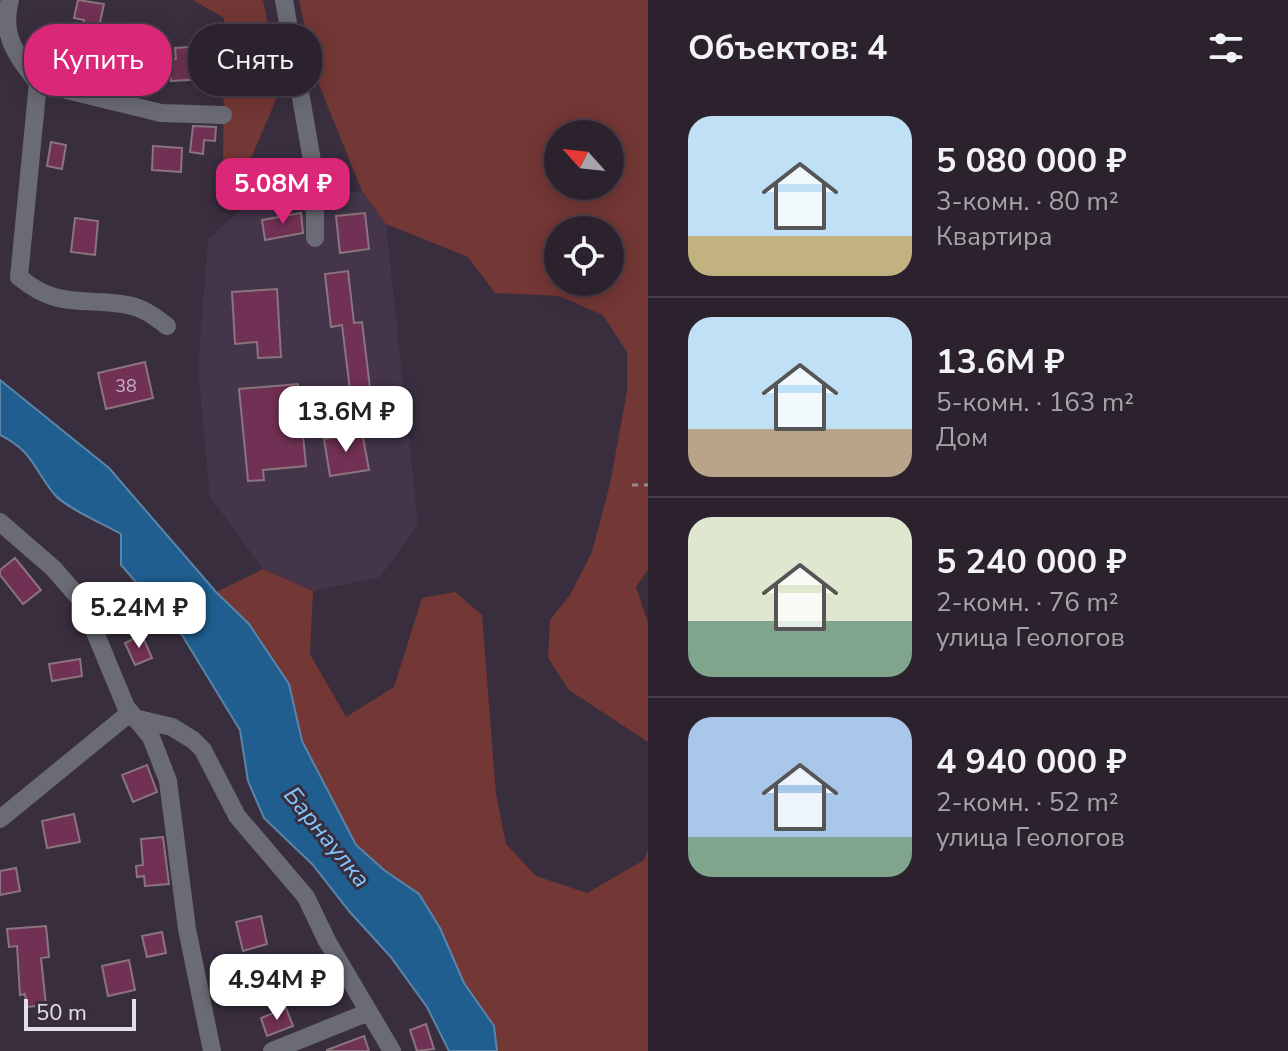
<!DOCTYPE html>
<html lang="ru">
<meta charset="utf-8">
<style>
:root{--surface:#2b222e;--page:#332a36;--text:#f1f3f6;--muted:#a6a4aa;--line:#473f4a;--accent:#db2777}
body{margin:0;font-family:"Nunito Sans",sans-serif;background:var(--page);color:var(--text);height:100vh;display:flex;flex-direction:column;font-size:30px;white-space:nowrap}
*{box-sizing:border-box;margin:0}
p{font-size:26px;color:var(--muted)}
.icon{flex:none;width:44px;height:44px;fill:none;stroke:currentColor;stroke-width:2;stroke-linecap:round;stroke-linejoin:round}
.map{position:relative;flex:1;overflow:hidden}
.sheet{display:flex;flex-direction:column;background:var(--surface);width:640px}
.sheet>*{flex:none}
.hud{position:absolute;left:24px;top:24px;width:504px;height:72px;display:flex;gap:16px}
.needle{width:52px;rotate:297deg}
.buttons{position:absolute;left:544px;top:120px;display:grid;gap:16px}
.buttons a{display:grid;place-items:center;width:80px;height:80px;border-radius:50%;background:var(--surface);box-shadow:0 4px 20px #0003,0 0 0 2px var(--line);font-size:40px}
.scale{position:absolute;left:24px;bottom:20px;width:112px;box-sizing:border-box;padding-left:8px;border:4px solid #e5dfe9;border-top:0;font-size:22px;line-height:28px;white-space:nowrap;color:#e5dfe9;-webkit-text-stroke:6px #392e3e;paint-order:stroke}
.price{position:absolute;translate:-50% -68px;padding:0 18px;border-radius:16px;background:#fff;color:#222;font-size:26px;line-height:52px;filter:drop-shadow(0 2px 4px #0008)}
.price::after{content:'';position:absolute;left:50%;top:48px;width:24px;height:18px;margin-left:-12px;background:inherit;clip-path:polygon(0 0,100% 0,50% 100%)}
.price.selected{background:var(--accent);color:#fff}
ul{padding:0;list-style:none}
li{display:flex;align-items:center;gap:24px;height:200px;padding:0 40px}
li+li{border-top:2px solid var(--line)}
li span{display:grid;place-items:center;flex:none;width:224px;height:160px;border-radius:24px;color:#555}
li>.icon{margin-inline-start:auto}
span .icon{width:96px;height:96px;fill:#fffc;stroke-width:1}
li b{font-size:34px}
h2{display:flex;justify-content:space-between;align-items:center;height:96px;padding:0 40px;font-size:34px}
.pill{padding:0 28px;border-radius:32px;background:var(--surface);box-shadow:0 4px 20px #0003,0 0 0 2px var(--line);font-size:28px;line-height:72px}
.pill.selected{background:var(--accent);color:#fff}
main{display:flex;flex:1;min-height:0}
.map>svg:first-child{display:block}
.built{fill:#44354a}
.green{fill:#733735;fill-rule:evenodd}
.water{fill:#1f5e8e;stroke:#5a85a9;stroke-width:2}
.building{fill:#713154;stroke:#8a747e;stroke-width:2}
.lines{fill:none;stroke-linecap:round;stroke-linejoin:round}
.path{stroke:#938b98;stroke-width:3;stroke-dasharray:6 6;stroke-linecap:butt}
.minor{stroke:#6a6b74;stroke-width:18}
.labels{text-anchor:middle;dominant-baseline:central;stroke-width:6;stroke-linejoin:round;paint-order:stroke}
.number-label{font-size:18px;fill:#c8b4c4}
.water-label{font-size:24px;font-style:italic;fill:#85c6fe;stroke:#392e3e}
</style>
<main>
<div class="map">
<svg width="648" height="1051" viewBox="0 0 648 1051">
<rect width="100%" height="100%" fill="#392e3e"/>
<path class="built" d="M 362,191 L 386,224 L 418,525 L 380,577 L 313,591 L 263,569 L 210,497 L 198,369 L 208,240 L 248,202 Z"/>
<path class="green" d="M 193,0 L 263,0 L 281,88 L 252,156 L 223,189 L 224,18 Z
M 299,0 L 648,0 L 648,570 L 636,587 L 648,623 L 648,742 L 569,690 L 548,658 L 550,620 L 570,595 L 592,552 L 610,484 L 627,391 L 627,352 L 603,315 L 559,296 L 495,293 L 468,257 L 386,224 L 362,191 L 315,75 ZM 610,134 L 610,186 L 558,186 L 558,134 ZM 610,230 L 610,282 L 558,282 L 558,230 Z
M 263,569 L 313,591 L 310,654 L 346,717 L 394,687 L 422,598 L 455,592 L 482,615 L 496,794 L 506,844 L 536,876 L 587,893 L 644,860 L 648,850 L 648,1051 L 497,1051 L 494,1026 L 464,983 L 440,928 L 419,894 L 384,870 L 356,845 L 302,741 L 289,684 L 216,592 Z"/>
<path class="water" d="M 0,380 L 109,468 L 216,592 L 249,624 L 289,684 L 302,741 L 356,845 L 384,870 L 419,894 L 440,928 L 464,983 L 494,1026 L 497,1051 L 449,1051 L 427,1007 L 390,956 L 349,911 L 313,865 L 264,818 L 248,781 L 240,730 L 182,635 L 121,565 L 121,534 C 105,525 65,507 55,495 C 34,470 34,452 0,435 Z"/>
<path class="building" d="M 78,0 L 104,4 L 95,45 L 80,41 L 84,20 L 74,18 Z
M 204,46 L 207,79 L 171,81 L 169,60 L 176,59 L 175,48 Z
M 193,126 L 216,127 L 215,141 L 204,140 L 203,154 L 190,152 Z
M 51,142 L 66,145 L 62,169 L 47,166 Z
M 153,146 L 182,148 L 181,172 L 152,170 Z
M 301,213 L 303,233 L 265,240 L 262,220 Z
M 365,213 L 369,249 L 340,253 L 336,216 Z
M 75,218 L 98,221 L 95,255 L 71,252 Z
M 348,271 L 354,323 L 362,322 L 373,413 L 353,415 L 342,325 L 331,327 L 325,274 Z
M 277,289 L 281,357 L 258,358 L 257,342 L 235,344 L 232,292 Z
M 145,362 L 153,398 L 106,409 L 98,373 Z
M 298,384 L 306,466 L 263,470 L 264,480 L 248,481 L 239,389 Z
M 362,432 L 369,470 L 330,476 L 324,439 Z
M 15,558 L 41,590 L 23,604 L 0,575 L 0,570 Z
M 142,635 L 152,658 L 135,665 L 125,643 Z
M 80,659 L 82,676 L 52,681 L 49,664 Z
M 147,765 L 157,792 L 133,802 L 122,775 Z
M 74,814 L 80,842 L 47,848 L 42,821 Z
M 163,837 L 169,884 L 145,886 L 144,876 L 137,877 L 136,866 L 143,865 L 141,839 Z
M 16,868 L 20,891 L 0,895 L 0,871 Z
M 261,916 L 267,944 L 243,951 L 236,922 Z
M 46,926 L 49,957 L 41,958 L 46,1005 L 27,1007 L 25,994 L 20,995 L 17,946 L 9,947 L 7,929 Z
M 162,932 L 166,953 L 147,957 L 142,936 Z
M 129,960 L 135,990 L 108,996 L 102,966 Z
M 286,1008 L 293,1026 L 267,1036 L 261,1018 Z
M 426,1024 L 434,1049 L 417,1051 L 410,1030 Z
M 364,1036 L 369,1051 L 327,1051 L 327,1050 Z"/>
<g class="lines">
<path class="path" d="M 632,485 L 648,485"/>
<path class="minor" d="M 10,0 C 0,35 17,56 38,83 L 19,277 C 58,310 84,297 128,305 C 144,308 155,317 167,326
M 284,0 L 315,178 L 315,238
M 38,83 L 161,113 L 223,115
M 0,522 L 53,568 L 82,601 L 126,707 L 151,737 L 168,781 L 187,929 L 212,1051
M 0,819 L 126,716 L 172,727 L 193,740 L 203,750 L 237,816 L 306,897 L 327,941 L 392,1051
M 272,1051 L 369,1012"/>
</g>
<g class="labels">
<g class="number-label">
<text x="126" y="386">38</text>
</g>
<g class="water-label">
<text transform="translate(327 837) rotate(51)">Барнаулка</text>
</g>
</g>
</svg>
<div class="buttons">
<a><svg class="needle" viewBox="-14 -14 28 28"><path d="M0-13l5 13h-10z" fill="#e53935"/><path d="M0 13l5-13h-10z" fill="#a6a4aa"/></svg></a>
<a><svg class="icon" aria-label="locate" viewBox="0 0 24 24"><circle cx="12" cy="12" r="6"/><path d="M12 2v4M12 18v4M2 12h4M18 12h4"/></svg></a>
</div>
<div class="scale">50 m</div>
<b class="price selected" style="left:283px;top:226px">5.08M ₽</b>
<b class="price" style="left:346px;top:454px">13.6M ₽</b>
<b class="price" style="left:139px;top:650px">5.24M ₽</b>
<b class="price" style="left:277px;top:1022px">4.94M ₽</b>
<div class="hud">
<a class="pill selected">Купить</a>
<a class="pill">Снять</a>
</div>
</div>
<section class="sheet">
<h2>Объектов: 4<svg class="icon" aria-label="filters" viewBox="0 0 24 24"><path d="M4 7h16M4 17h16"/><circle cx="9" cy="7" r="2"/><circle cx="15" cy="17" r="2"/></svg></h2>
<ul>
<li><span style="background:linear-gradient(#bfe0f5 75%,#c2b280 0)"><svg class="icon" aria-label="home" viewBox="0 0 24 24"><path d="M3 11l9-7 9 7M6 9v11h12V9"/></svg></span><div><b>5 080 000 ₽</b><p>3-комн. · 80 m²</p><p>Квартира</p></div></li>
<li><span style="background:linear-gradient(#bfe0f5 70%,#b9a48a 0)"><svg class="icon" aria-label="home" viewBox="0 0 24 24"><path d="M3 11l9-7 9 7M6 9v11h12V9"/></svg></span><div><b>13.6M ₽</b><p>5-комн. · 163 m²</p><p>Дом</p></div></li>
<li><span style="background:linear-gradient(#dfe7d0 65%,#7fa58c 0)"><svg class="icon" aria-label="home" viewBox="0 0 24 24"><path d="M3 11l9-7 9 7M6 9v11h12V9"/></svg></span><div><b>5 240 000 ₽</b><p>2-комн. · 76 m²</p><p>улица Геологов</p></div></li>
<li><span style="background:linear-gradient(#a9c7e8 75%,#7fa58c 0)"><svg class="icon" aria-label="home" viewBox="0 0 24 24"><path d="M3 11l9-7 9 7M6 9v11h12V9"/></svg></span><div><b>4 940 000 ₽</b><p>2-комн. · 52 m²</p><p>улица Геологов</p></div></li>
</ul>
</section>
</main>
